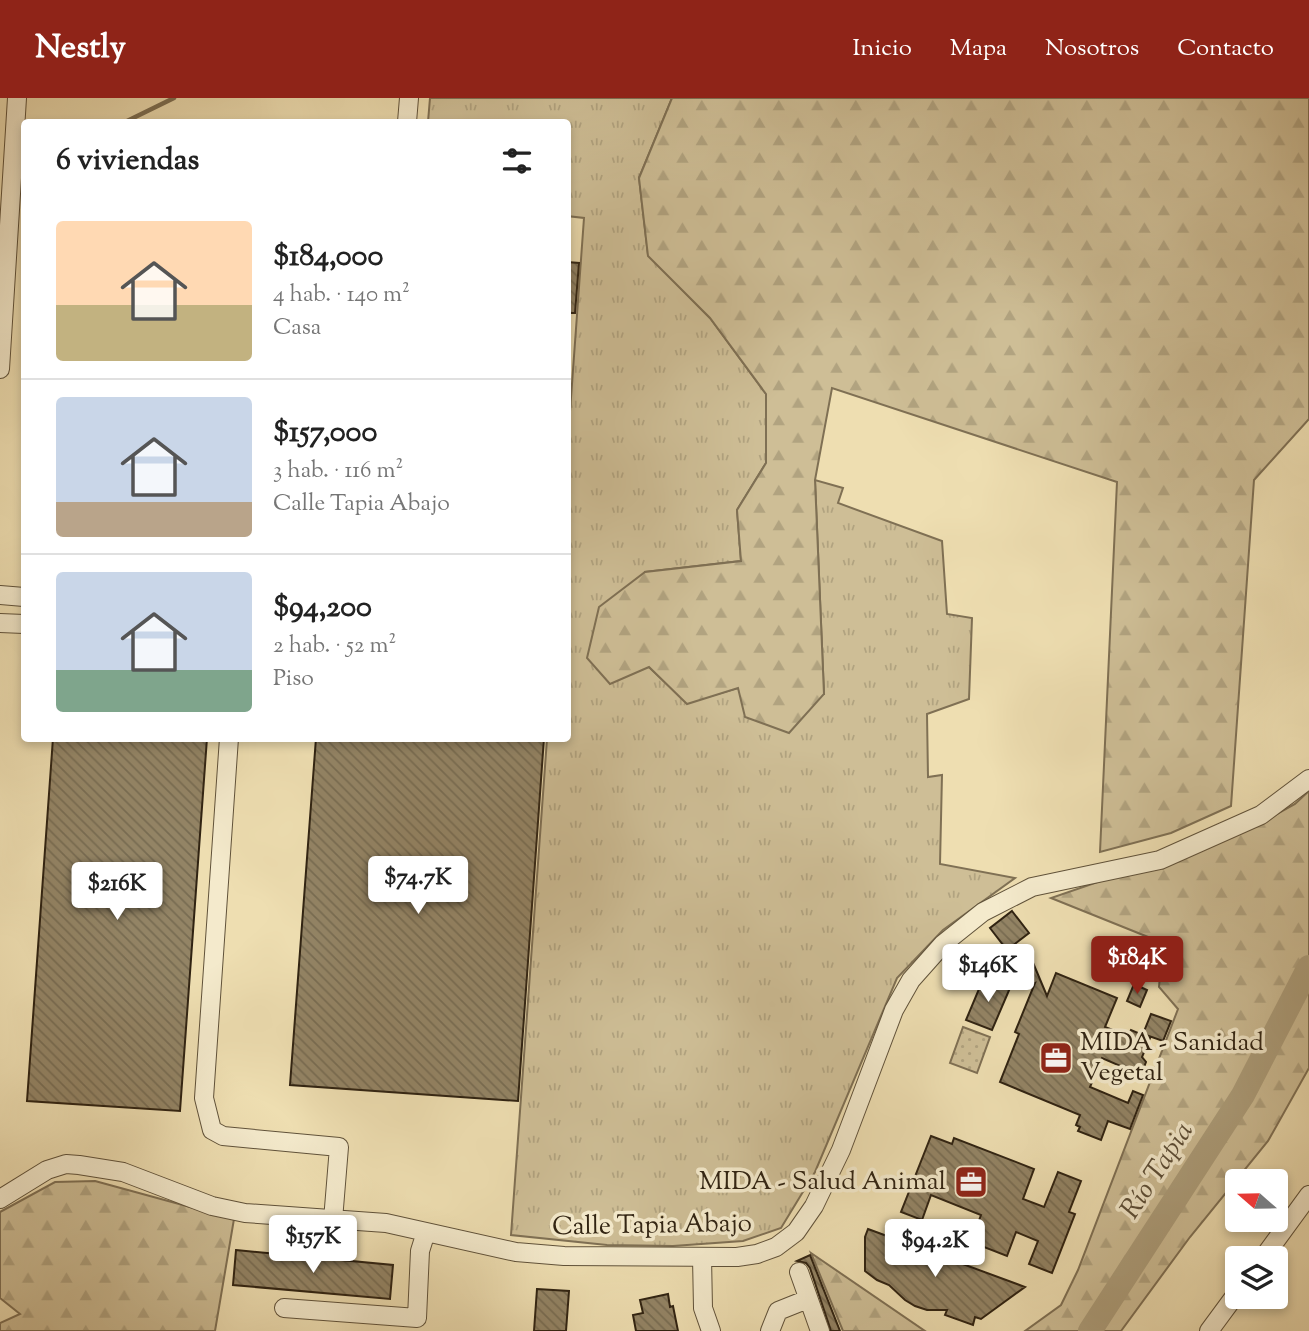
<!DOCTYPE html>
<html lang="es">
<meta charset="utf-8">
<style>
:root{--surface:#fff;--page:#f6f6f6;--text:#222;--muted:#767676;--line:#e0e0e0;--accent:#8f2418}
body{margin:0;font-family:"Sorts Mill Goudy",serif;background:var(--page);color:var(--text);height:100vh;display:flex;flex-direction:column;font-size:26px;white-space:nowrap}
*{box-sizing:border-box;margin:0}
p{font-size:23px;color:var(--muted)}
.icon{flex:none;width:38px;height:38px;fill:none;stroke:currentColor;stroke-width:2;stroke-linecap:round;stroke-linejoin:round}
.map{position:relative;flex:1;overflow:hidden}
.details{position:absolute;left:21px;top:21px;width:550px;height:623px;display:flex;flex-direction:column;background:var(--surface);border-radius:7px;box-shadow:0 4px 10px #0003}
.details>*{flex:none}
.needle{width:46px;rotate:290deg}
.tools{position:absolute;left:1225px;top:1071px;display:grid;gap:14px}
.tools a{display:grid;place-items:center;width:63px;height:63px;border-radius:7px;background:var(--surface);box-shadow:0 4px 10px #0003;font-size:35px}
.price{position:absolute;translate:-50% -60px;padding:0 16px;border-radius:7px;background:#fff;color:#222;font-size:23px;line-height:46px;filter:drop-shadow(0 2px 4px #0008)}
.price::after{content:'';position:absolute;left:50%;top:42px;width:21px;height:16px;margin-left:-10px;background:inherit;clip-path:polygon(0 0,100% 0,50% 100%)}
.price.active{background:var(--accent);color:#fff}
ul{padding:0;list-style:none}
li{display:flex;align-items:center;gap:21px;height:175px;padding:0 35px}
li+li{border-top:2px solid var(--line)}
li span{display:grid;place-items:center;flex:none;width:196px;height:140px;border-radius:7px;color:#555}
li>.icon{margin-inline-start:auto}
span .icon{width:84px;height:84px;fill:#fffc;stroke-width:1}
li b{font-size:30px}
h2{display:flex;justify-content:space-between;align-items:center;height:84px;padding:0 35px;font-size:30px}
header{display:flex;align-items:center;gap:42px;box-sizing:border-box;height:98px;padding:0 35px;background:var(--accent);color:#fff}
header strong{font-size:33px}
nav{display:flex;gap:38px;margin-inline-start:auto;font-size:24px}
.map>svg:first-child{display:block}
.grass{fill:url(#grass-tufts);stroke:#7f7054;stroke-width:2}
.forest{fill:url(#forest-firs);stroke:#7f7054;stroke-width:2}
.park{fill:url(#park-dots);stroke:#7f7054;stroke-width:2}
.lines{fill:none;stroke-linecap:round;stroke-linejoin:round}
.stream{stroke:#7b6d51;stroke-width:4.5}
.river{stroke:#ad9e7b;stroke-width:24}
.building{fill:url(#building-back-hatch);stroke:#302312;stroke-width:2}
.minor-casing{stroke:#60523a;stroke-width:20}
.minor{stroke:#f4eacc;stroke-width:18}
.labels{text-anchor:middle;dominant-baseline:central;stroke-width:7;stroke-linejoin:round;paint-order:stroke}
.poi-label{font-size:26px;fill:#302312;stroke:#f4eacc;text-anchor:start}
.street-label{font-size:26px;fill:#302312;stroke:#f4eacc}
.water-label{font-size:28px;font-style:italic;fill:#5c4e37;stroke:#f4eacc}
</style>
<header>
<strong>Nestly</strong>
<nav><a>Inicio</a><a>Mapa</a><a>Nosotros</a><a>Contacto</a></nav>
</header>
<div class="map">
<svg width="1309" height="1233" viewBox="0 0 1309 1233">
<defs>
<pattern id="grass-tufts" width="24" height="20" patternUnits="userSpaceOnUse" patternTransform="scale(1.75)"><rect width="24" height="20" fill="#cebe96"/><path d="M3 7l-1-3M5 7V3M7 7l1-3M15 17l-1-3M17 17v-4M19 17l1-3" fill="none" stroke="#b1a380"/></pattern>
<pattern id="forest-firs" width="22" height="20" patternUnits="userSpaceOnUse" patternTransform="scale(1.75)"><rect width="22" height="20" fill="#cebe96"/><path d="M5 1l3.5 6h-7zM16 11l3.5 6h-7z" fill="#b1a380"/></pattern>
<pattern id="park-dots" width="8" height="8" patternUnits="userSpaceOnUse" patternTransform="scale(1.75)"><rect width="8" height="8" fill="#cebe96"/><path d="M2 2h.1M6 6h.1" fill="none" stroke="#b1a380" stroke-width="1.8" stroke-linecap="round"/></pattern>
<pattern id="building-back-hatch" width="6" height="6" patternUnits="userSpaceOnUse" patternTransform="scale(1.75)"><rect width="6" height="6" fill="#938465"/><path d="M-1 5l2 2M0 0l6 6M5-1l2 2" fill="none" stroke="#786c52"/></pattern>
</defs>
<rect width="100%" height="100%" fill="#eedeb1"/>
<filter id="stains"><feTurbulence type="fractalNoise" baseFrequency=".00286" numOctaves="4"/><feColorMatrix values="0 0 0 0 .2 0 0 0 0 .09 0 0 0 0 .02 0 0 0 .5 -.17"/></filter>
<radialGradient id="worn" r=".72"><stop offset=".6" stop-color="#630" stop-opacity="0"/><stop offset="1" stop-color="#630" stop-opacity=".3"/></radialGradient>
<path class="grass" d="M 430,0 L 672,0 L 639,80 L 648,157 L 710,220 L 766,296 L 766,365 L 737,412 L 741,463 L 645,474 L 649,569 L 687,605 L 738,590 L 824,596 L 815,382 L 843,390 L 838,405 L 942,443 L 947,516 L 972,520 L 969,601 L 927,616 L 928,679 L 942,677 L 940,766 L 1015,780 L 943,832 L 897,880 L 815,1074 L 781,1130 L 743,1143 L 673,1148 L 607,1147 L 511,1137 L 547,641 L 567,640 L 567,355 L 584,120 L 567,118 L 567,24 L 428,24 Z"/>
<path class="forest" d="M 672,0 L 1309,0 L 1309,321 L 1254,382 L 1231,708 L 1171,735 L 1100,754 L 1117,384 L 832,290 L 815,382 L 824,596 L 789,635 L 745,619 L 738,590 L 687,606 L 649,569 L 610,586 L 587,560 L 599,509 L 645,474 L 741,463 L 737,412 L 766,365 L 766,296 L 710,220 L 648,158 L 639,80 Z
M 1309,693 L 1309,970 L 1268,1043 L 1190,1139 L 1121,1233 L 1025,1233 L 1061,1207 L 1078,1172 L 1178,911 L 1159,889 L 1163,845 L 1051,800 L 1246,733 L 1295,706 Z
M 95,1083 L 234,1121 L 215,1233 L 0,1233 L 0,1225 L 20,1216 L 0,1200 L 0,1114 L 55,1084 Z
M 811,1155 L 925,1233 L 843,1233 Z"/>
<path class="park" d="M 963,929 L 990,939 L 977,975 L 950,965 Z"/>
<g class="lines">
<path class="stream" d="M 125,24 L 174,0"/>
<path class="river" d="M 1090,1233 L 1243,997 L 1309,869"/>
</g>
<path class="building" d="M 567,164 L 579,165 L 575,215 L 567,215 Z
M 53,640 L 207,640 L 180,1013 L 27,1003 Z
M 316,640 L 544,640 L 518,1003 L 290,987 Z
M 1012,813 L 1029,835 L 1007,852 L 990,830 Z
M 1031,860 L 1047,898 L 1056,875 L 1117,900 L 1105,929 L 1128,938 L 1131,932 L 1150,940 L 1142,959 L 1146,964 L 1141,977 L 1102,960 L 1090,989 L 1128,1005 L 1133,993 L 1143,997 L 1130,1031 L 1108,1023 L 1101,1042 L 1078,1033 L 1080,1029 L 1076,1027 L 1080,1017 L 1000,984 L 1019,936 L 1015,934 L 1035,885 L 1022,890 L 1012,868 Z
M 984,879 L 1010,890 L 992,932 L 966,922 Z
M 1134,886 L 1147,892 L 1140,909 L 1127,903 Z
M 1151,916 L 1171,923 L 1163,943 L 1143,936 Z
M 931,1038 L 952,1046 L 954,1040 L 1034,1071 L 1023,1101 L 1044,1109 L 1058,1074 L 1081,1083 L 1069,1114 L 1075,1116 L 1052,1175 L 1029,1166 L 1038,1143 L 1016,1134 L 1007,1158 L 971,1144 L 981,1117 L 931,1097 L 922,1122 L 901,1114 Z
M 868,1131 L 1025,1189 L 981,1221 L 975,1219 L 973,1227 L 945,1217 L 947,1212 L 927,1212 L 915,1208 L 905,1202 L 889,1187 L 877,1182 L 865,1173 L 865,1139 Z
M 236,1152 L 393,1167 L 390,1201 L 233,1187 Z
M 810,1157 L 840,1233 L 831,1233 L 810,1170 L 806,1165 L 797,1163 Z
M 537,1191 L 569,1193 L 566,1233 L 534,1233 Z
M 668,1196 L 670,1209 L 673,1208 L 678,1233 L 636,1233 L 633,1217 L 643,1215 L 640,1202 Z"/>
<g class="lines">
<defs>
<path id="minor" d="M 407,24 L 409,0
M 0,271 L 17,0
M 0,497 L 24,499
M 0,525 L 24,526
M 229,640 L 204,1000 L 212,1032 L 223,1038 L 339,1049 L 333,1122
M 0,1101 L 47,1072 L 66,1066 L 79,1067 L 123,1074 L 212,1108 L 245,1115 L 386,1125 L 516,1154 L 564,1158 L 737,1159 L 757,1156 L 776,1149 L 796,1134 L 814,1108 L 841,1052 L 894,912 L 911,882 L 943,846 L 983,814 L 1032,789 L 1160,762 L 1261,717 L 1309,681
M 702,1159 L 703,1210 L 711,1233
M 1263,1160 L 1309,1097
M 799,1174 L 820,1233
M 284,1210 L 417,1220 L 420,1153 L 426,1134
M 770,1233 L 778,1213 L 808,1201
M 1209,1233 L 1237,1195"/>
</defs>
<use href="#minor" class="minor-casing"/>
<use href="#minor" class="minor"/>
</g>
<defs>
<symbol id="office-square" viewBox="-11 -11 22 22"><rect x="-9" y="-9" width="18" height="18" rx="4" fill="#8f2418" stroke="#f4eacc"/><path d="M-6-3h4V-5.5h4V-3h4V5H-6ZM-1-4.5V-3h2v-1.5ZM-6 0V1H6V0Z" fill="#fff"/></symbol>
</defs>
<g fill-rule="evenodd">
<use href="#office-square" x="1037" y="941" width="38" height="38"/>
<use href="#office-square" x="952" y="1065" width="38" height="38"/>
</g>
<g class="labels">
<g class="poi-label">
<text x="1080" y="945">MIDA - Sanidad<tspan x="1080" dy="30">Vegetal</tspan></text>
<text x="946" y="1084" text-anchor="end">MIDA - Salud Animal</text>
</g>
<g class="street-label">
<text transform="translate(652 1128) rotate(-1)">Calle Tapia Abajo</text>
</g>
<g class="water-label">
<text transform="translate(1158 1073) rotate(-57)">Río Tapia</text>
</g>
</g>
<rect width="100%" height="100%" filter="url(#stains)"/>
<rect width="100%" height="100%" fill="url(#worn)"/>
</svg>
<div class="tools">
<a><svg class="needle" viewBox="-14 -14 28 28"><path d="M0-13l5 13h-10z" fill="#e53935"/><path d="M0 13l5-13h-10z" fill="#767676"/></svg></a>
<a><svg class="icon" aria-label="layers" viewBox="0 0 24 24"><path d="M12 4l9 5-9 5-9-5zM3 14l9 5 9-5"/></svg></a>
</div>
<b class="price" style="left:418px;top:818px">$74.7K</b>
<b class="price" style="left:117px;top:824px">$216K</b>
<b class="price active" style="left:1137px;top:898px">$184K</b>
<b class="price" style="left:988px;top:906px">$146K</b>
<b class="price" style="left:313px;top:1177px">$157K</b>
<b class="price" style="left:935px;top:1181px">$94.2K</b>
<section class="details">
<h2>6 viviendas<svg class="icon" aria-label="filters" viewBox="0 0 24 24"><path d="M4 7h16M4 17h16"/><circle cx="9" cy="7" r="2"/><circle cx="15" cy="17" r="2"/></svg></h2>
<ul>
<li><span style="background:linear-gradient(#ffd9b3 60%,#c2b280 0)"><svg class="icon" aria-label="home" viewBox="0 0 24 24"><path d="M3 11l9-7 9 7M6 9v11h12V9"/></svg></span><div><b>$184,000</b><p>4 hab. · 140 m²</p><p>Casa</p></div></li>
<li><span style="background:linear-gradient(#c9d6e8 75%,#b9a48a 0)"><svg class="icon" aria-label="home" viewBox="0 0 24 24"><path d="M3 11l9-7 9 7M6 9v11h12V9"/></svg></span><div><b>$157,000</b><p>3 hab. · 116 m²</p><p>Calle Tapia Abajo</p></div></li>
<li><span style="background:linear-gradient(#c9d6e8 70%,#7fa58c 0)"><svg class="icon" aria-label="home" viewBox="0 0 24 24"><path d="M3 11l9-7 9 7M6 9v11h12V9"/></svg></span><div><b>$94,200</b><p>2 hab. · 52 m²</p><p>Piso</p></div></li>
</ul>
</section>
</div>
